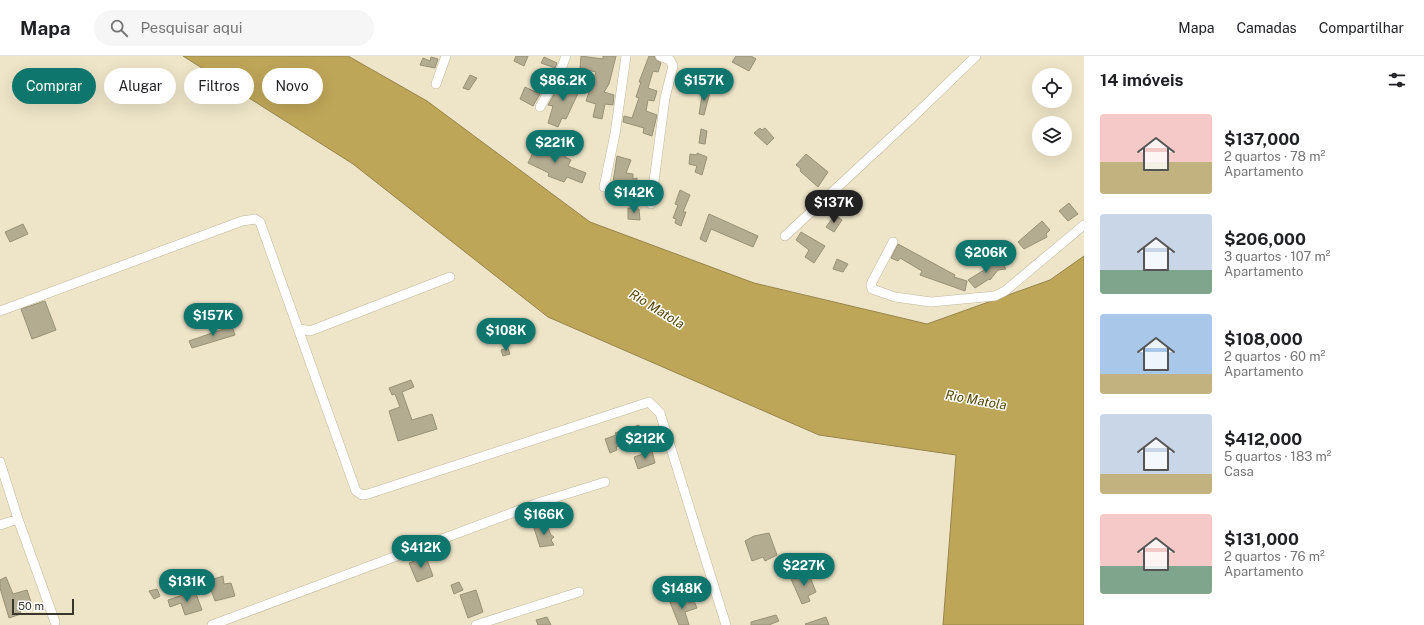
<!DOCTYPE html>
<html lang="pt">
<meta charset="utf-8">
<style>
:root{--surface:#fff;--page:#f6f6f6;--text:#202124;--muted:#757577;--line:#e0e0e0;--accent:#0f766e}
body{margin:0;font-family:"Public Sans",sans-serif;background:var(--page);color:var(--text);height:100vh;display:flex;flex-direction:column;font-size:15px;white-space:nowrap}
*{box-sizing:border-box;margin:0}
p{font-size:13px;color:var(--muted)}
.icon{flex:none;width:22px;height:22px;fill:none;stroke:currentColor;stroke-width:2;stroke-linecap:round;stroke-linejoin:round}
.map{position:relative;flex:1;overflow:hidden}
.details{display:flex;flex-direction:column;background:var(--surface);width:340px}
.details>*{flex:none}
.top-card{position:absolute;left:12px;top:12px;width:380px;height:36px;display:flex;gap:8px}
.controls{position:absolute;left:1032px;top:12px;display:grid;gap:8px}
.controls a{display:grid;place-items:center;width:40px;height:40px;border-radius:50%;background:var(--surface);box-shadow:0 4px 16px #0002;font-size:20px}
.scale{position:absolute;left:12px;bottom:10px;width:62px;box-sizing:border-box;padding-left:4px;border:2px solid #39362b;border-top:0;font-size:11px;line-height:14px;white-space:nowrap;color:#39362b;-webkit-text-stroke:3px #fff;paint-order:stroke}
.price{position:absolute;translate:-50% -34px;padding:0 9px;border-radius:14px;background:var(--accent);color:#fff;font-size:13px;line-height:26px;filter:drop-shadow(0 1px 2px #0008)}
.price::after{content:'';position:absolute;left:50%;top:24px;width:12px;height:9px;margin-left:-6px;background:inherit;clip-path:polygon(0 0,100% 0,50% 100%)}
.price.active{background:#222;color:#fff}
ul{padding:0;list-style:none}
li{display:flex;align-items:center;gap:12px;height:100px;padding:0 16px}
li span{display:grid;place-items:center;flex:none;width:112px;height:80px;border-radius:4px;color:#555}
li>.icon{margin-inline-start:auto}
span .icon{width:48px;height:48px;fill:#fffc;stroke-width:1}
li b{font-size:17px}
h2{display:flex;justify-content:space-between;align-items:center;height:48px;padding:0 16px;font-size:17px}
.pill{padding:0 14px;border-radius:18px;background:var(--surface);box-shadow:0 4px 16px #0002;font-size:14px;line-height:36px}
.pill.active{background:var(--accent);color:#fff}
header{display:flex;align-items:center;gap:24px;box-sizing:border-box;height:56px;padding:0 20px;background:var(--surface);border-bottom:1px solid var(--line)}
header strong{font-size:19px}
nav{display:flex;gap:22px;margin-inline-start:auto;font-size:14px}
.search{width:280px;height:36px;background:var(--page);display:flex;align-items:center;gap:10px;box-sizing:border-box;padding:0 14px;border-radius:22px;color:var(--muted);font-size:15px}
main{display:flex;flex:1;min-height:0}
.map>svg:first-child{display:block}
.water{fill:#bea658;stroke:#96844a}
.building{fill:#b4ac91;stroke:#999176}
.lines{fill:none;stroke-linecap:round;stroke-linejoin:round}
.minor-casing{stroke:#c0b89c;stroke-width:10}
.minor{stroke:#fff;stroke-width:9}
.labels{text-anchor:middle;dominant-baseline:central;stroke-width:3;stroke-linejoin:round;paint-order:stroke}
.water-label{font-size:13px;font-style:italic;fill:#524200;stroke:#fff}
</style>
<header>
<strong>Mapa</strong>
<div class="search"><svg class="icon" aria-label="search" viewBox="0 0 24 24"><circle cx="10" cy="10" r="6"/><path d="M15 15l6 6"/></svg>Pesquisar aqui</div>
<nav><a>Mapa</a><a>Camadas</a><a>Compartilhar</a></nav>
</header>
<main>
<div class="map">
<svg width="1084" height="569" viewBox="0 0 1084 569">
<rect width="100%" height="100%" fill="#eee5c8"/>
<path class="water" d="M 183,0 L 348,0 L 427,45 L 590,166 L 754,227 L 927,268 L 1050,224 L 1084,200 L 1084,569 L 943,569 L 956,399 L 819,379 L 548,261 L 353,108 Z"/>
<path class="building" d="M 516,0 L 528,0 L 524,10 L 514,5 Z
M 581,0 L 603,3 L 603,0 L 616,0 L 609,28 L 604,36 L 614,39 L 613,49 L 605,48 L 602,63 L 593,61 L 596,48 L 586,45 L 596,16 L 580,12 Z
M 649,0 L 654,0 L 656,4 L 661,7 L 658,16 L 653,15 L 648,32 L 657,35 L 654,45 L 648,44 L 646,55 L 657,59 L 652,80 L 643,77 L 644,72 L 623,66 L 624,60 L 632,62 L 639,42 L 636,41 L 641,26 L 639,26 Z
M 736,0 L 751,0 L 756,3 L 749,15 L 732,6 Z
M 431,1 L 438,3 L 435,12 L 420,9 L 423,2 L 430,5 Z
M 544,1 L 557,7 L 555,12 L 541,7 Z
M 470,19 L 477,22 L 469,34 L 463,32 Z
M 563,23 L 581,31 L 566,63 L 562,62 L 558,71 L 548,67 L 553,50 L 548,49 Z
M 525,31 L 540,38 L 533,50 L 520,43 Z
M 703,34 L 710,36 L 704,59 L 699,58 Z
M 760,72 L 762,74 L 765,72 L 774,82 L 767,89 L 754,77 Z
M 701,73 L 707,75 L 705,88 L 699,87 Z
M 538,86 L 566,99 L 565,101 L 571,104 L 568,110 L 586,117 L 582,127 L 567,121 L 564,126 L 548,120 L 549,117 L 528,107 Z
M 697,97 L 707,101 L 702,119 L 695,116 L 697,110 L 689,108 L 690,98 L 697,99 Z
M 806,98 L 828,116 L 818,131 L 800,115 L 801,113 L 796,109 Z
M 617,100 L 631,104 L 626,117 L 633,118 L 633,123 L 637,122 L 637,135 L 626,134 L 625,143 L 613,143 L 612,133 Z
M 680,134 L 690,139 L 683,156 L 686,156 L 681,170 L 675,167 L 676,163 L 673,162 L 678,149 L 675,148 Z
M 1069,147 L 1078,158 L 1068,165 L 1059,155 Z
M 628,152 L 639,153 L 640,164 L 628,163 Z
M 709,158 L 758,180 L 753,191 L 711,173 L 706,186 L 700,183 Z
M 835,159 L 842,164 L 834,176 L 826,171 Z
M 1042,165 L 1050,174 L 1046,178 L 1047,181 L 1024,193 L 1018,186 Z
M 23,168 L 28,178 L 10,186 L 5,176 Z
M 801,176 L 825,190 L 814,207 L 805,201 L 809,194 L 796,184 Z
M 898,188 L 955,219 L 954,221 L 967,225 L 965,235 L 920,219 L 922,215 L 900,202 L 898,205 L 891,202 Z
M 837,203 L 848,208 L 843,216 L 833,213 Z
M 1000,204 L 1006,213 L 998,214 L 990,224 L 989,223 L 975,232 L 968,224 Z
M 45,245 L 56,274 L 32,283 L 21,253 Z
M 232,270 L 235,279 L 192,292 L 189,285 Z
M 508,292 L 510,298 L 503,300 L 501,294 Z
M 411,324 L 414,331 L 402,336 L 412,364 L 432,358 L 437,373 L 398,385 L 389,355 L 400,351 L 395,338 L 392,339 L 389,332 Z
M 639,369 L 644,382 L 616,391 L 617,394 L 610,397 L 605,383 L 616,379 L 615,377 Z
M 652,395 L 655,407 L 638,413 L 634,401 Z
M 546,467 L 551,479 L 554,481 L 551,484 L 554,489 L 540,491 L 534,472 L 539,470 L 540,468 Z
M 769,477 L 777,499 L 765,505 L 763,501 L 752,505 L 745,485 L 754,480 Z
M 426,501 L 433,520 L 417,526 L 409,507 Z
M 808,516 L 816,536 L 808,540 L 810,545 L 802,548 L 791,523 Z
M 223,520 L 224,528 L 231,527 L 235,540 L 215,545 L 208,525 Z
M 6,521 L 13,538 L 27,534 L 31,546 L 19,550 L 21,558 L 9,562 L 0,532 L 0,524 Z
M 459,526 L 463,534 L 454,538 L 451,529 Z
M 157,533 L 160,540 L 154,543 L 149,535 Z
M 476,534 L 483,556 L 468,562 L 460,539 Z
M 195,535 L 202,554 L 185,559 L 181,547 L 170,551 L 168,544 Z
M 686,540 L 689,547 L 694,545 L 697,552 L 685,556 L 689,569 L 679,569 L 670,546 Z
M 776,559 L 779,565 L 769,569 L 751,569 L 751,566 Z
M 547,561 L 551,569 L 538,569 L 536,564 Z
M 826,561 L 829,569 L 806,569 L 805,568 Z"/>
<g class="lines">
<defs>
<path id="minor" d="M 436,28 L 446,0
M 540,51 L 560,16 L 566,0
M 604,131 L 615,78 L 626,0
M 651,148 L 665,42 L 673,10 L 670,4 L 660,0
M 785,180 L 914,60 L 976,0
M 893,186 L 871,228 L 872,233 L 895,241 L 931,246 L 995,240 L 1005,235 L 1084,169
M 0,255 L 242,165 L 255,163 L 260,166 L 356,435 L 362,439 L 368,438 L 649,346 L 660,357 L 726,569
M 300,273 L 310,275 L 450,221
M 0,406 L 18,463
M 0,469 L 18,463 L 55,566
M 212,569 L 541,446 L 605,426
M 476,569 L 579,536"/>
</defs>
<use href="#minor" class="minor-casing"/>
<use href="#minor" class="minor"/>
</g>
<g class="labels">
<g class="water-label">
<text transform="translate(657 253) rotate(32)">Rio Matola</text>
<text transform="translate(976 344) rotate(10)">Rio Matola</text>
</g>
</g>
</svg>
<div class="controls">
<a><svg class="icon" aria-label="locate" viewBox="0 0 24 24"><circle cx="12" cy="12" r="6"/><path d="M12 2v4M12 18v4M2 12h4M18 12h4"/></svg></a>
<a><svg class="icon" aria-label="layers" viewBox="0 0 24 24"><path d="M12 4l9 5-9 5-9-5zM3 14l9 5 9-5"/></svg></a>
</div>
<div class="scale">50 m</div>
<b class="price" style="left:563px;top:46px">$86.2K</b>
<b class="price" style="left:704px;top:46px">$157K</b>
<b class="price" style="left:555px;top:108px">$221K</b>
<b class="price" style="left:634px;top:158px">$142K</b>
<b class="price active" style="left:834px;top:168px">$137K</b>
<b class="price" style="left:986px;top:218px">$206K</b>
<b class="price" style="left:213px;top:281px">$157K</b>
<b class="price" style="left:506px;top:296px">$108K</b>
<b class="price" style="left:645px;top:404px">$212K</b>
<b class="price" style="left:544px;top:480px">$166K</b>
<b class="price" style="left:421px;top:513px">$412K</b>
<b class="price" style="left:804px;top:531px">$227K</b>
<b class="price" style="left:187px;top:547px">$131K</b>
<b class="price" style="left:682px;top:554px">$148K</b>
<div class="top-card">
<a class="pill active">Comprar</a>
<a class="pill">Alugar</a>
<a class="pill">Filtros</a>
<a class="pill">Novo</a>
</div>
</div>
<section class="details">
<h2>14 imóveis<svg class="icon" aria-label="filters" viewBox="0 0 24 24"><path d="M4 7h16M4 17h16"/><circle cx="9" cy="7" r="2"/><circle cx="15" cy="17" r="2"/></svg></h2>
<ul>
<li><span style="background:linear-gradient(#f6c9c9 60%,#c2b280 0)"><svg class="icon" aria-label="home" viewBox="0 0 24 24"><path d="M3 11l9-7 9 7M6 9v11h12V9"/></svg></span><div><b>$137,000</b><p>2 quartos · 78 m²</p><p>Apartamento</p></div></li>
<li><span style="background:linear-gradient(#c9d6e8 70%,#7fa58c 0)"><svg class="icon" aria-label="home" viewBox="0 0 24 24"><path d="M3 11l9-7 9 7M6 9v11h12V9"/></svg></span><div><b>$206,000</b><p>3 quartos · 107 m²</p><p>Apartamento</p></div></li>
<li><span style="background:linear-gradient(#a9c7e8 75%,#c2b280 0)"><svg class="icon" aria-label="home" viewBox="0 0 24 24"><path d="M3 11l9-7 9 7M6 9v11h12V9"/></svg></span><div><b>$108,000</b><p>2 quartos · 60 m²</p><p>Apartamento</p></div></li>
<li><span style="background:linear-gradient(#c9d6e8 75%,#c2b280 0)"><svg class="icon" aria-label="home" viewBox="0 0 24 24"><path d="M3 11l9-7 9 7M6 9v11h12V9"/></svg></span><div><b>$412,000</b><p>5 quartos · 183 m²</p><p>Casa</p></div></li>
<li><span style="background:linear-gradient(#f6c9c9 65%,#7fa58c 0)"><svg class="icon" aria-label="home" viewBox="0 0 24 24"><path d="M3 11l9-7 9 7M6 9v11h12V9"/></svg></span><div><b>$131,000</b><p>2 quartos · 76 m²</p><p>Apartamento</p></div></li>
</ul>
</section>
</main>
